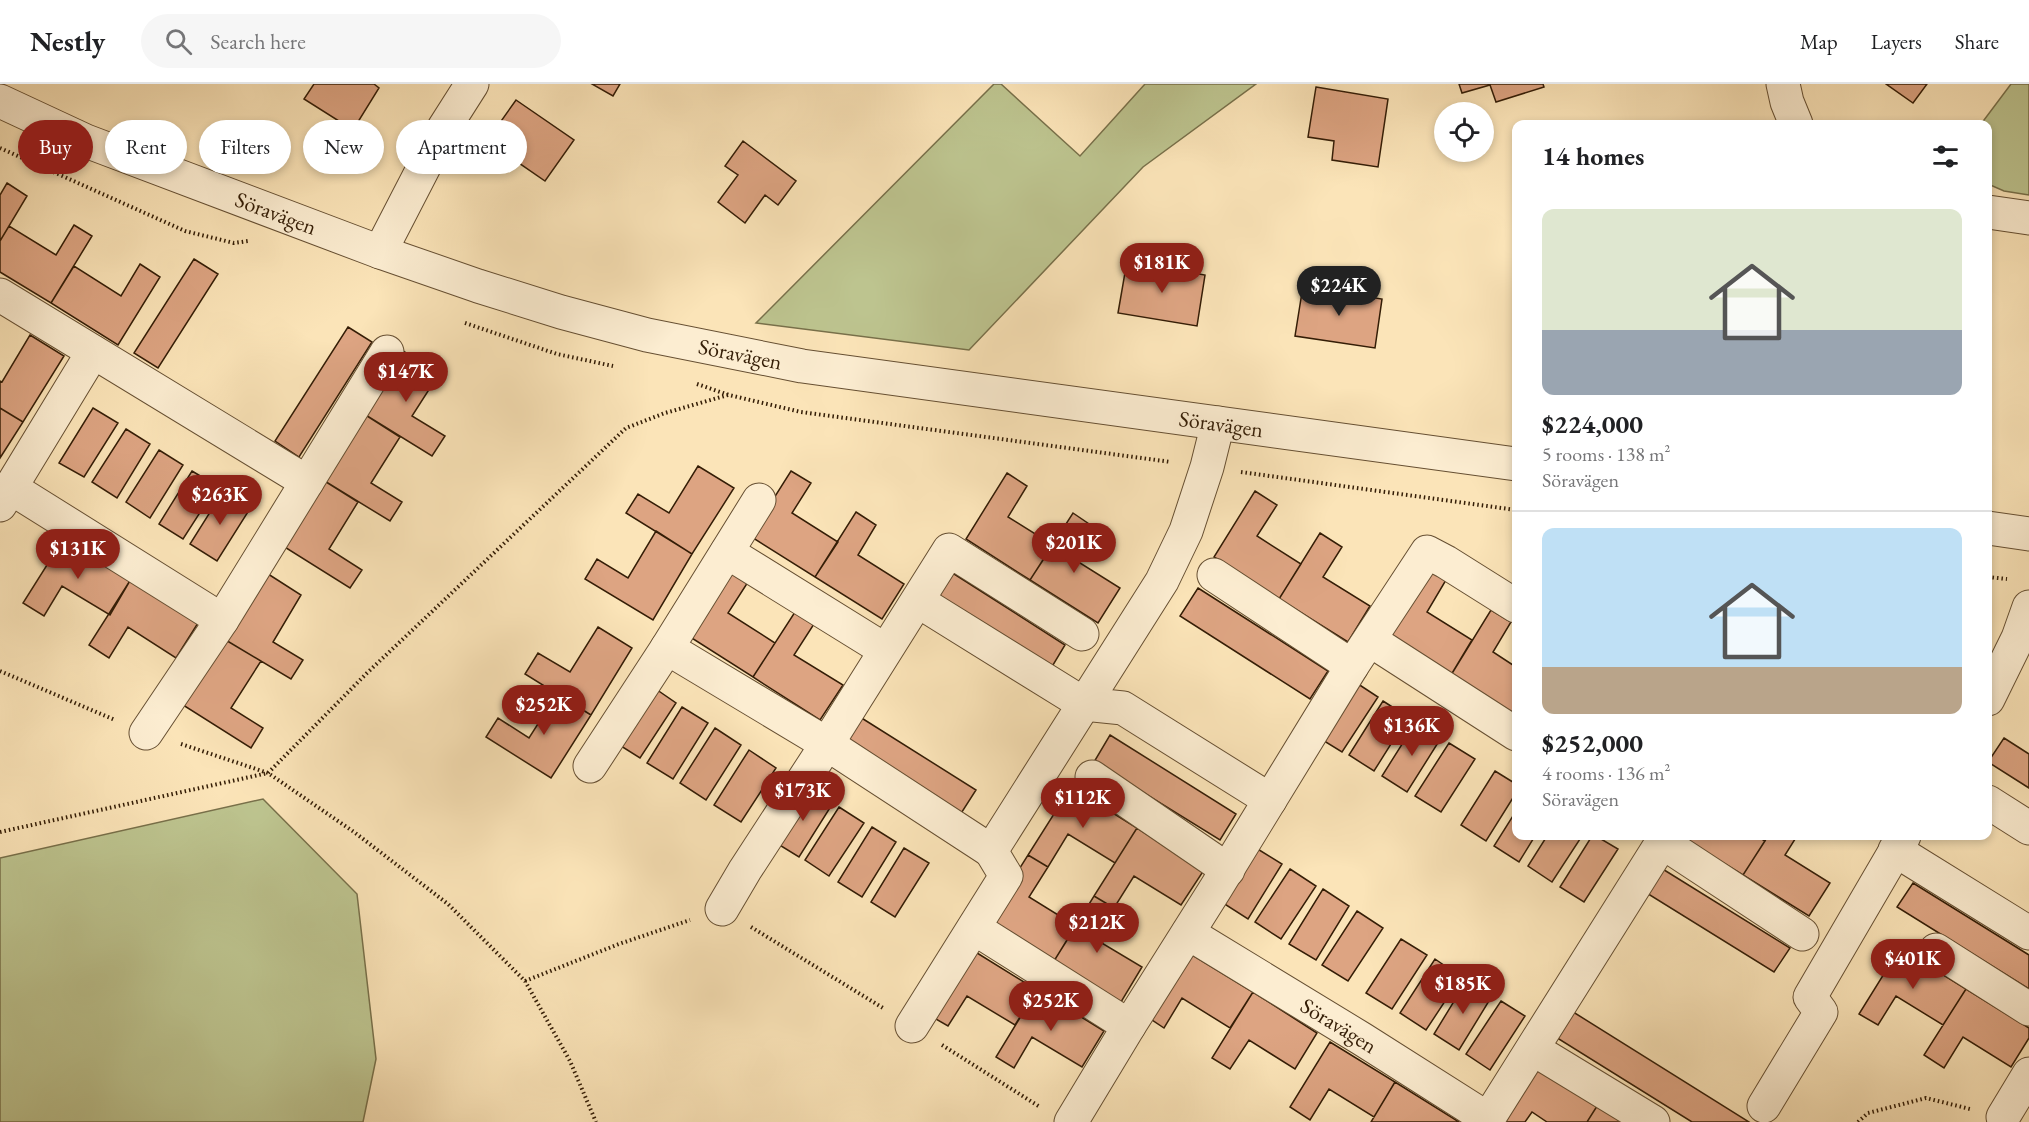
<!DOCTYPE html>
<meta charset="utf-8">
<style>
:root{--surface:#fff;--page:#f6f6f6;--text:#202124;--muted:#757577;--line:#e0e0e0;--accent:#8f2418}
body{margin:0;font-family:"EB Garamond",serif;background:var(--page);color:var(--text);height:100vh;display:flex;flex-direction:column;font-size:22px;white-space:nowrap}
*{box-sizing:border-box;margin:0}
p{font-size:20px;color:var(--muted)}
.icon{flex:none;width:33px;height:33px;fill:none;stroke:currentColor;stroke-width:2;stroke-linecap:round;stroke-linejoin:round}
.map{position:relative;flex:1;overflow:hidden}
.sheet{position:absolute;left:1512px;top:36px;width:480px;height:720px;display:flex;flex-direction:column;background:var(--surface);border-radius:12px;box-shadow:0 3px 9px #0003}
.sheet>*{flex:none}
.banner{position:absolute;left:18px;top:36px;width:570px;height:54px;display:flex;gap:12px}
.controls{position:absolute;left:1434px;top:18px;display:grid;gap:12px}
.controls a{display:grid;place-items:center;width:60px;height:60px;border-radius:50%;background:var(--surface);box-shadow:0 3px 9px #0003;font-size:30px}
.price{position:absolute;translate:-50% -51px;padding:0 14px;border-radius:21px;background:var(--accent);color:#fff;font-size:20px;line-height:39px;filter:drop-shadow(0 2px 3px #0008)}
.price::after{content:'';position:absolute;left:50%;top:36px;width:18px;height:14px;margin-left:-9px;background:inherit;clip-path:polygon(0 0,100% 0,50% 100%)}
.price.current{background:#222;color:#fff}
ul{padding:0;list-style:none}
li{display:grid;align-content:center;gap:12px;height:318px;padding:0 30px}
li+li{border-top:2px solid var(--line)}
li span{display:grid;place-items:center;height:186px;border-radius:12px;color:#555}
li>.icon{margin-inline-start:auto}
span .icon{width:108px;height:108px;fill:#fffc;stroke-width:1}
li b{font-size:26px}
h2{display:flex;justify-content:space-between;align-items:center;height:72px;padding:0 30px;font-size:26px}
.pill{padding:0 21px;border-radius:27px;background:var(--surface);box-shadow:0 3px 9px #0003;font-size:21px;line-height:54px}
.pill.current{background:var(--accent);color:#fff}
header{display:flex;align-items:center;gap:36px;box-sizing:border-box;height:84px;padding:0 30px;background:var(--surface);border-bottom:2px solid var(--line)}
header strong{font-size:28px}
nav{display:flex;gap:33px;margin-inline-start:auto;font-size:21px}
.search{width:420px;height:54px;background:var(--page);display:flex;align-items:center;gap:15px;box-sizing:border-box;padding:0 21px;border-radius:33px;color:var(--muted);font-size:22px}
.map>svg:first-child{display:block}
.green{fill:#bdc48f;stroke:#78704a;stroke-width:1.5}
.building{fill:#dda482;stroke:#341d06;stroke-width:1.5}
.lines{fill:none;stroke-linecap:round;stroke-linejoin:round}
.minor-casing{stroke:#664f32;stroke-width:35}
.path{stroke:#341d06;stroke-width:4;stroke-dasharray:1.5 3;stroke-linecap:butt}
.minor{stroke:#fcedd1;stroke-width:33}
.labels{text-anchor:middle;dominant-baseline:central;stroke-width:6;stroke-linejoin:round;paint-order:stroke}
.street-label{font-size:22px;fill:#341d06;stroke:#fcedd1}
</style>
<header>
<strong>Nestly</strong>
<div class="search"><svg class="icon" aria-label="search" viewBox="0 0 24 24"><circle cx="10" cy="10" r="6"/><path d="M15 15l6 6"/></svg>Search here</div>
<nav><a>Map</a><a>Layers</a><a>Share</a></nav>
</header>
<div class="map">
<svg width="2029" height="1038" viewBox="0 0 2029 1038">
<rect width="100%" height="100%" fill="#fbe4b8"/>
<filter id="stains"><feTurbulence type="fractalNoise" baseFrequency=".00333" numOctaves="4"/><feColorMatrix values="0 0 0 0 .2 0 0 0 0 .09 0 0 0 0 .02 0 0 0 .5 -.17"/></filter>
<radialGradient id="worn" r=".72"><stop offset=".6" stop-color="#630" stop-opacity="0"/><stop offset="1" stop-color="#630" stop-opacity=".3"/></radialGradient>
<path class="green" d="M 994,0 L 1001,0 L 1080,72 L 1145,0 L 1256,0 L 1143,83 L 969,266 L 756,239 Z
M 2011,0 L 2029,0 L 2029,111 L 2004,107 L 1988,100 L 1988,40 L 1981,40 Z
M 263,715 L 357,810 L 376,975 L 363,1038 L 0,1038 L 0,774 Z"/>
<path class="building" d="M 314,0 L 374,0 L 379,4 L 353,46 L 304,15 Z
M 592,0 L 620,0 L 613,12 Z
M 1459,0 L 1543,0 L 1544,3 L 1496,18 L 1490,1 L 1462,9 Z
M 1886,0 L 1927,0 L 1913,19 Z
M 1316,3 L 1388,15 L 1378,83 L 1332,76 L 1334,57 L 1308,53 Z
M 516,16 L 574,56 L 545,97 L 487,57 Z
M 743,57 L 796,97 L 778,121 L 765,111 L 745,139 L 718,118 L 738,91 L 725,82 Z
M 7,99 L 27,112 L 0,157 L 0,111 Z
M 74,141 L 92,152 L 51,219 L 0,188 L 0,157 L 9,142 L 56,171 Z
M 194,175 L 218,190 L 158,284 L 134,269 Z
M 1127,177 L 1205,191 L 1197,242 L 1118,229 Z
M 140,180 L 160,193 L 118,261 L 51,219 L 74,182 L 121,212 Z
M 1303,202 L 1382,215 L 1375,264 L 1295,252 Z
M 348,243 L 372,258 L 299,373 L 275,357 Z
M 30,251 L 64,272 L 23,338 L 0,324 L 0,297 L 2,298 Z
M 403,267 L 439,290 L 412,332 L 445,352 L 432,372 L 364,330 Z
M 0,324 L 23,338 L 0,374 Z
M 93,324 L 118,339 L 84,393 L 59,379 Z
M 364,330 L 400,353 L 371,399 L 402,418 L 390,437 L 323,396 Z
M 126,345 L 150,360 L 117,414 L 92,398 Z
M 159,366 L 183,381 L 150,434 L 126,418 Z
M 698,382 L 734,404 L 692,470 L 626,429 L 638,410 L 669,429 Z
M 192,387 L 217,402 L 183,455 L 159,440 Z
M 791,387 L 811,399 L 792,429 L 838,458 L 815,493 L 750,452 Z
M 1007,389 L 1027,402 L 1008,433 L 1053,461 L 1030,496 L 966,455 Z
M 323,396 L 358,418 L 329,465 L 362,486 L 350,504 L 283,462 Z
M 224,406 L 251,423 L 217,477 L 190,460 Z
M 1255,407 L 1277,421 L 1257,452 L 1301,480 L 1279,515 L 1214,473 Z
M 856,428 L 876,441 L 858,471 L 904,500 L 882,535 L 815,493 Z
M 1073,429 L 1092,442 L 1072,474 L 1120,504 L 1098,539 L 1030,496 Z
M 656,447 L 692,470 L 653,536 L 585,495 L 597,475 L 628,494 Z
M 1320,449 L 1342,463 L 1323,493 L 1370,522 L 1348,558 L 1279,515 Z
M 64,454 L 131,495 L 110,531 L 62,502 L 44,532 L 23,519 Z
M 1426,483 L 1446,496 L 1427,528 L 1472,556 L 1451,591 L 1385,550 Z
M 729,486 L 748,498 L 728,529 L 775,559 L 753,593 L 687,551 Z
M 265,488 L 301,511 L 273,558 L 303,576 L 291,595 L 224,555 Z
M 951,488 L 1065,561 L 1050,586 L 936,512 Z
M 131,495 L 198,539 L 176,574 L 128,543 L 109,574 L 89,561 Z
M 1198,504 L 1328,587 L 1310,615 L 1180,532 Z
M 1491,526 L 1511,538 L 1493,568 L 1516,583 L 1516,631 L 1451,591 Z
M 795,528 L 814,540 L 794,571 L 843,601 L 820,636 L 753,593 Z
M 598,543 L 632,564 L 591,631 L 525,590 L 538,569 L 570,588 Z
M 224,555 L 261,577 L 231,624 L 263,644 L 251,664 L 183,621 Z
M 1352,596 L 1378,613 L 1342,668 L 1316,652 Z
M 650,601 L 676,619 L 640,674 L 613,657 Z
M 557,610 L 591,631 L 551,694 L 486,653 L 498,634 L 529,654 Z
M 1383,617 L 1408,633 L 1374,687 L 1349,671 Z
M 682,623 L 708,639 L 673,695 L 647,679 Z
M 860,633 L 976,706 L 960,731 L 844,657 Z
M 1416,638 L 1441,654 L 1407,708 L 1382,692 Z
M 715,644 L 741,661 L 706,716 L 680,699 Z
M 1110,651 L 1236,730 L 1220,756 L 1094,678 Z
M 2004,654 L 2029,670 L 2029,704 L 1988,678 Z
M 1449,659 L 1475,675 L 1441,728 L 1415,712 Z
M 749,666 L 776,684 L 741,738 L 714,721 Z
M 1495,687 L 1516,700 L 1516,709 L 1486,757 L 1461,741 Z
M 808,703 L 833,719 L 799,773 L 773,757 Z
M 1071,703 L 1137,744 L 1115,779 L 1068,750 L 1048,783 L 1028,771 Z
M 839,723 L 864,739 L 829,792 L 805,776 Z
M 1516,727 L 1516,752 L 1535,752 L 1519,778 L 1494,762 Z
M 872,743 L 896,758 L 862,813 L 838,798 Z
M 1137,744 L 1204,786 L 1181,821 L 1134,792 L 1114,824 L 1094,812 Z
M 1547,752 L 1582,752 L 1552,798 L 1528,782 Z
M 1592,752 L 1596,752 L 1618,765 L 1584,818 L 1560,803 Z
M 1679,752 L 1757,752 L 1765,757 L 1743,791 Z
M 1768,752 L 1797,752 L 1785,771 L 1830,799 L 1809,832 L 1743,791 Z
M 904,764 L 929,779 L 895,833 L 871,818 Z
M 1256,764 L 1282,780 L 1248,835 L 1223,819 Z
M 1028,771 L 1048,783 L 1029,813 L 1076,842 L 1054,877 L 988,835 Z
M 1661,784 L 1790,864 L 1774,888 L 1645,808 Z
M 1290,785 L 1316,802 L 1281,855 L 1255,838 Z
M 1913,799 L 2029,871 L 2029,905 L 1897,823 Z
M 1323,805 L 1349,822 L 1316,876 L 1289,860 Z
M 1094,812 L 1114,824 L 1095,855 L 1142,883 L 1121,918 L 1054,877 Z
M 1357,827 L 1383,844 L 1348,897 L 1322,881 Z
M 1401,855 L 1427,871 L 1392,925 L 1366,909 Z
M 969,864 L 1037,906 L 1015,941 L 967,912 L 948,942 L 929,931 Z
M 1900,864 L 1966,905 L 1943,941 L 1896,912 L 1878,941 L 1859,930 Z
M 1186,867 L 1253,908 L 1230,944 L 1182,914 L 1164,944 L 1146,932 Z
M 1435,875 L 1461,893 L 1426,946 L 1400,929 Z
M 1467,896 L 1492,912 L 1459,966 L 1434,950 Z
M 1966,905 L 2029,944 L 2029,954 L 2011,983 L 1963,953 L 1944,984 L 1924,971 Z
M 1037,906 L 1104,947 L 1082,983 L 1032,953 L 1014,984 L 996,973 Z
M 1253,908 L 1317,949 L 1295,985 L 1249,956 L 1230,985 L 1212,974 Z
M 1501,917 L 1525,932 L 1490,986 L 1466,970 Z
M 1570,926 L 1749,1038 L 1692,1038 L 1554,952 Z
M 1330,958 L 1395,998 L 1374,1033 L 1329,1005 L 1310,1036 L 1290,1023 Z
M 1533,979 L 1599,1019 L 1587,1038 L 1547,1038 L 1532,1028 L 1525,1038 L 1496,1038 Z
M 1395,998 L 1459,1038 L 1371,1038 Z
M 1599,1019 L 1629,1038 L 1587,1038 Z"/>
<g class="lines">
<defs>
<g id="minor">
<path d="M 1783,0 L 1787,18 L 1796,40"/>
<path id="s1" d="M 0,17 L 86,57 L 380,168 L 478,202 L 561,228 L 647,251 L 802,282 L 1516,380"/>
<path d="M 1988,128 L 2029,134"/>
<path d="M 380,168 L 444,44 L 472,0"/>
<path d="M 0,211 L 307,398"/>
<path d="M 11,404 L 222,536"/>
<path d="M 0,421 L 93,268"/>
<path d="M 1988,444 L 2029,450"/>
<path d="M 727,468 L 885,566"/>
<path d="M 1214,491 L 1352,582"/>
<path d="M 918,517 L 1084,620 L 1123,624 L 1270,716"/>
<path d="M 1370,556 L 1516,650"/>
<path d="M 667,564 L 759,416"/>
<path d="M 1988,615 L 2018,554 L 2029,523"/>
<path d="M 146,649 L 222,536 L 387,268"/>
<path d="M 590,682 L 667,564 L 827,660 L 949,466 L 1082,550"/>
<path d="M 1092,693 L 1228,786"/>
<path d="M 1988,718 L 2029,744"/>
<path d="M 1662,758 L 1802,850"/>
<path d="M 1895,766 L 2029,849"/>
<path d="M 722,825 L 745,786 L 827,660 L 991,767"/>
<path d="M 974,844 L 1129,942 L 1071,1038"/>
<path id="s2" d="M 1188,849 L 1362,955 L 1488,1035 L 1486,1038"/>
<path d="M 1936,866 L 2029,925"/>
<path d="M 912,942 L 1006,792 L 991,767 L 1162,497 L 1186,447 L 1207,383 L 1218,339"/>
<path d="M 1129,942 L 1216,804 L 1352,582 L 1427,468 L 1446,478 L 1516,522"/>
<path d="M 1533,965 L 1653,1038"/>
<path d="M 1764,1022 L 1821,928 L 1810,913 L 1904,752"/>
<path d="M 2003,1033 L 2029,990"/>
<path d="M 1488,1035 L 1666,752"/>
</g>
</defs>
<use href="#minor" class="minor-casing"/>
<path class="path" d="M 0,64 L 185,147 L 234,159 L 248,157
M 465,239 L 557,270 L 613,282
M 697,300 L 729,311 L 801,328 L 1171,378
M 1241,388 L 1516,426
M 1988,493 L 2007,495
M 0,587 L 115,636
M 181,660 L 268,689 L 354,748 L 448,820 L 525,897 L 570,977 L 596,1038
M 0,748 L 268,689 L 367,589 L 626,344 L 665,329 L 728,311
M 751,843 L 883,924
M 525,897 L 619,860 L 690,836
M 942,961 L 1040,1023
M 1858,1038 L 1868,1029 L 1926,1014 L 1970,1025"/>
<use href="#minor" class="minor"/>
</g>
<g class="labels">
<g class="street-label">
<text stroke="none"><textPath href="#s1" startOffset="298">Söravägen</textPath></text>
<text stroke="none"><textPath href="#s1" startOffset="784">Söravägen</textPath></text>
<text stroke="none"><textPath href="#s1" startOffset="1270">Söravägen</textPath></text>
<text stroke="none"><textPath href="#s2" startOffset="177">Söravägen</textPath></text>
</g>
</g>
<rect width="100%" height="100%" filter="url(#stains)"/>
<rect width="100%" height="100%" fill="url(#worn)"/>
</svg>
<div class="controls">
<a><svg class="icon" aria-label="locate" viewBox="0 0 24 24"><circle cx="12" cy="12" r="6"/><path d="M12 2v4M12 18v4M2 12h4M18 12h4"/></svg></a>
</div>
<b class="price" style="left:1162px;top:210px">$181K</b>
<b class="price current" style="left:1339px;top:233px">$224K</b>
<b class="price" style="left:406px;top:319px">$147K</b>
<b class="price" style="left:220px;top:442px">$263K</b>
<b class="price" style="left:1074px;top:490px">$201K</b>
<b class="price" style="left:78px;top:496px">$131K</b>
<b class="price" style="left:544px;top:652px">$252K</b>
<b class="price" style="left:1412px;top:673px">$136K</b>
<b class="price" style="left:803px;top:738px">$173K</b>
<b class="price" style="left:1083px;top:745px">$112K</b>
<b class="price" style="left:1097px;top:870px">$212K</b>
<b class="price" style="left:1913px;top:906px">$401K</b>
<b class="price" style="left:1463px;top:931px">$185K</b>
<b class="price" style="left:1051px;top:948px">$252K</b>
<div class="banner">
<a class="pill current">Buy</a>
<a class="pill">Rent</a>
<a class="pill">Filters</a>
<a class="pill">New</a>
<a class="pill">Apartment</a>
</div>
<section class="sheet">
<h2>14 homes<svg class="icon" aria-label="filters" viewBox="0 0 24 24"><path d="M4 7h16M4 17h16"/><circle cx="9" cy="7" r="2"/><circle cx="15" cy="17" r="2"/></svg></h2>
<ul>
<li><span style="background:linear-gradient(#dfe7d0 65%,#9aa5b1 0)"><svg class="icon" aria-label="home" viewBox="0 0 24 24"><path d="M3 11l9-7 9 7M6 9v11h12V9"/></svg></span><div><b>$224,000</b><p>5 rooms · 138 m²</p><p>Söravägen</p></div></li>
<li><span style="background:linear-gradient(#bfe0f5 75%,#b9a48a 0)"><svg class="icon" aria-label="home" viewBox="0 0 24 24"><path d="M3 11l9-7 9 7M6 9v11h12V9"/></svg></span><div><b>$252,000</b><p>4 rooms · 136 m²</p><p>Söravägen</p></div></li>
</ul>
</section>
</div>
